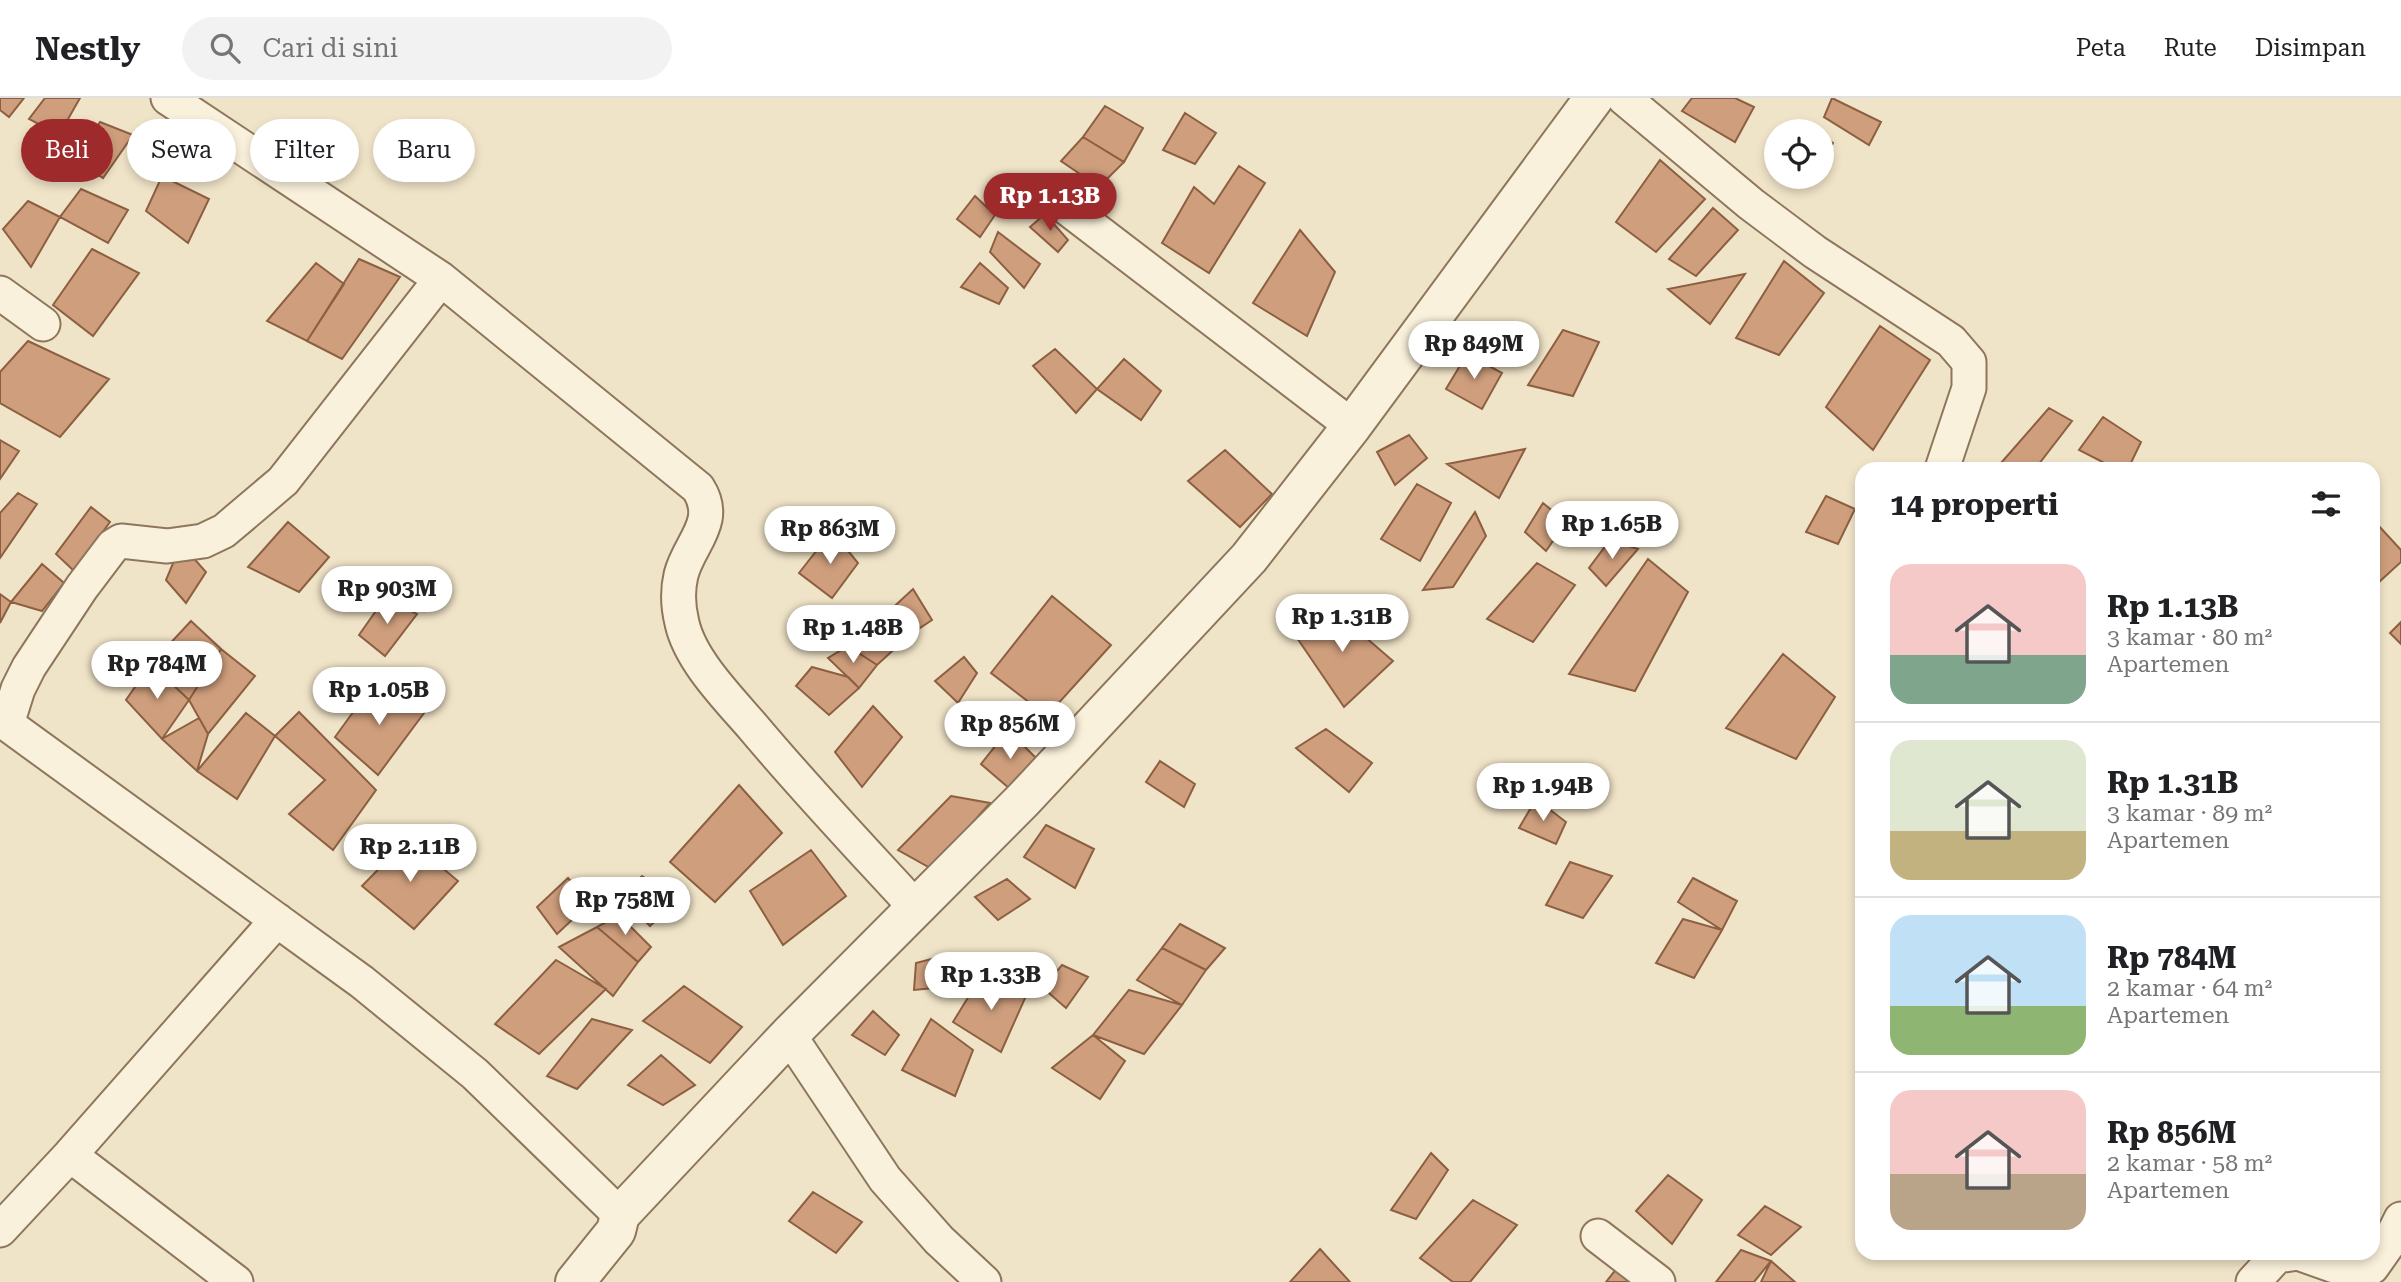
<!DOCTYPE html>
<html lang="id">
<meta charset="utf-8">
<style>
:root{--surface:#fff;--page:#f2f2f2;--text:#202124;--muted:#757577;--line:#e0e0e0;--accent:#9e2a2b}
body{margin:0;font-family:"Roboto Serif",serif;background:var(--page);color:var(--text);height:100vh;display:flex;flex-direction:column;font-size:26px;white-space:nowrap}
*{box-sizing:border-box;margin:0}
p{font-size:23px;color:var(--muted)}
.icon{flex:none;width:38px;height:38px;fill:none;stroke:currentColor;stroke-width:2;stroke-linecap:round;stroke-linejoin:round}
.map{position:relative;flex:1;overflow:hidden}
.sheet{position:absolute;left:1855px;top:364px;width:525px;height:798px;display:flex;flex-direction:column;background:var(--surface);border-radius:21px;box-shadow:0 4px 10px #0003}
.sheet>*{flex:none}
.banner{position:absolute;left:21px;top:21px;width:665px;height:63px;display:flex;gap:14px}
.buttons{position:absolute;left:1764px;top:21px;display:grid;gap:14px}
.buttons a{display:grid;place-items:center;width:70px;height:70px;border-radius:50%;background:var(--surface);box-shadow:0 4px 10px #0003;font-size:35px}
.price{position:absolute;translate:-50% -60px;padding:0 16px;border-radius:24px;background:#fff;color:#222;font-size:23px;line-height:46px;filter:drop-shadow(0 2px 4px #0008)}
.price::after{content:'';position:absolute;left:50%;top:42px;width:21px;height:16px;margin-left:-10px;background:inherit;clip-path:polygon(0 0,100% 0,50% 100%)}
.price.on{background:var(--accent);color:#fff}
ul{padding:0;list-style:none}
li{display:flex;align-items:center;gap:21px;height:175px;padding:0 35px}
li+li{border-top:2px solid var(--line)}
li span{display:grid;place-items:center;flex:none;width:196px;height:140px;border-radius:21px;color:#555}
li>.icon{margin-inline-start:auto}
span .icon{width:84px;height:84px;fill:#fffc;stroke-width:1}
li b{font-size:30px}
h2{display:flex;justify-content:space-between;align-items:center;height:84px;padding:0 35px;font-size:30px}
.pill{padding:0 24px;border-radius:32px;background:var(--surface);box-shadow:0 4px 10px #0003;font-size:24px;line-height:63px}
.pill.on{background:var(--accent);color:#fff}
header{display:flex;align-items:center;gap:42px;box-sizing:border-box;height:98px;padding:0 35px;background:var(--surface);border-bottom:2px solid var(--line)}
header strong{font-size:33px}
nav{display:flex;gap:38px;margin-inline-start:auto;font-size:24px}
.search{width:490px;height:63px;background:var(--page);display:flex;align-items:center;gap:18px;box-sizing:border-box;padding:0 24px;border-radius:38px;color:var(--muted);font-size:26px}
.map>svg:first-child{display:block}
.building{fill:#cf9f7d;stroke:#8d5f41;stroke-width:2}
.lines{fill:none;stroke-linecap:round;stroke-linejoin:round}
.minor-casing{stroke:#8d765c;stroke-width:37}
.tertiary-casing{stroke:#8d765c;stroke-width:42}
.minor{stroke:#faf1dc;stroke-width:33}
.tertiary{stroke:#faf1dc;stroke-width:38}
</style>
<header>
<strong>Nestly</strong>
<div class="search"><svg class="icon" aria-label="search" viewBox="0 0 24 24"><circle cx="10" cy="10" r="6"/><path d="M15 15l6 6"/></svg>Cari di sini</div>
<nav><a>Peta</a><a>Rute</a><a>Disimpan</a></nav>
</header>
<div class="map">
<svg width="2401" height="1184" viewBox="0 0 2401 1184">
<rect width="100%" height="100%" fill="#f0e4c8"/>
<path class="building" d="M 0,0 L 24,0 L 9,19 L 0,12 Z
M 45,0 L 80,0 L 59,37 L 29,21 Z
M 1692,0 L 1735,0 L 1754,9 L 1735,44 L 1682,13 Z
M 1832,0 L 1881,24 L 1869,47 L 1824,19 Z
M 1105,8 L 1143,30 L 1124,64 L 1083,39 Z
M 1185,15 L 1216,35 L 1195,66 L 1163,52 Z
M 100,24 L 133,37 L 103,80 L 76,62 Z
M 1822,37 L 1833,45 L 1822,66 Z
M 1083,39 L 1124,64 L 1099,89 L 1061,63 Z
M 1660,62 L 1705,101 L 1656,154 L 1616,124 Z
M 1239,68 L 1265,85 L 1209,175 L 1162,145 L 1194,89 L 1214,106 Z
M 162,78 L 209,101 L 188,145 L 146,113 Z
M 81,91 L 128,112 L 108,145 L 60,119 Z
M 975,98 L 995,117 L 980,139 L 957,121 Z
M 28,103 L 60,119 L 31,169 L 3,131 Z
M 1713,110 L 1738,132 L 1696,178 L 1669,161 Z
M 1045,116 L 1068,142 L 1058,154 L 1030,129 Z
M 1300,132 L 1335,174 L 1307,238 L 1253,205 Z
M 998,134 L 1040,166 L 1024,190 L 990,154 Z
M 92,151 L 139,175 L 93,238 L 53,207 Z
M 359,161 L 400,179 L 342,261 L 307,243 Z
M 1784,163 L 1824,195 L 1779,257 L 1736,240 Z
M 316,165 L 344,186 L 307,243 L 267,223 Z
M 980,165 L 1008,190 L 999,206 L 961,189 Z
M 1745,176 L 1710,226 L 1668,191 Z
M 1880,228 L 1930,262 L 1873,352 L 1826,309 Z
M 1563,232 L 1599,244 L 1573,298 L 1528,287 Z
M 28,243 L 109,281 L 60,339 L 0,305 L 0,274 Z
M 1055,251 L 1097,291 L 1076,315 L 1033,268 Z
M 1467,256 L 1502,275 L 1482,311 L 1446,291 Z
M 1124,261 L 1161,293 L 1141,322 L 1097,291 Z
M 2049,310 L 2072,323 L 2035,371 L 2008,371 L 2001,365 Z
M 2103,319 L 2141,344 L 2128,371 L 2116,371 L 2079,352 Z
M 1409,337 L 1427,360 L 1395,387 L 1377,354 Z
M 0,342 L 19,353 L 0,381 Z
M 1525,351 L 1499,400 L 1447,366 Z
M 1225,352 L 1272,396 L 1240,429 L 1188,383 Z
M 1417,386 L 1451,405 L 1420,463 L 1381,441 Z
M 18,395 L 37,406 L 0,460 L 0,415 Z
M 1826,398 L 1855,411 L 1838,446 L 1806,434 Z
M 1543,405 L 1566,424 L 1546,453 L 1525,434 Z
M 91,409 L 110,424 L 74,473 L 56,456 Z
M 1475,414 L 1486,438 L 1453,489 L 1423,492 Z
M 288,424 L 329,459 L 299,494 L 248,469 Z
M 2377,426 L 2401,452 L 2401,464 L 2379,484 L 2373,478 L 2373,430 Z
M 832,433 L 858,465 L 832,500 L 799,475 Z
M 1610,442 L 1638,451 L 1606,488 L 1589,470 Z
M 181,446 L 206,474 L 186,505 L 166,482 Z
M 1648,461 L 1688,494 L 1635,593 L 1569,576 Z
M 1537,465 L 1575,487 L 1533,544 L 1487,521 Z
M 42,466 L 64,485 L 42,513 L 11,504 Z
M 913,491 L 932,522 L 911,536 L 886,516 Z
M 0,496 L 11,504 L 0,525 Z
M 1052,498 L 1111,547 L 1047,618 L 991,575 Z
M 385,500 L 417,516 L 385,558 L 359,537 Z
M 1328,507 L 1393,563 L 1344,609 L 1295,537 Z
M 191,523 L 221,551 L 189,602 L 151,566 Z
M 876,524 L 902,544 L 877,567 L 848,548 Z
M 2401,524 L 2401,546 L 2390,535 Z
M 848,548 L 877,567 L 859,590 L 828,560 Z
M 221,551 L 255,578 L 208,636 L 189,602 Z
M 1783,556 L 1835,599 L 1796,661 L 1726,630 Z
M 964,559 L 977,575 L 958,605 L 935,583 Z
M 151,566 L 189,602 L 162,641 L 126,602 Z
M 812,569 L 848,579 L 859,590 L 829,617 L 796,588 Z
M 375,584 L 424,615 L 378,677 L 335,639 Z
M 873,608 L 902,639 L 862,689 L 835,654 Z
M 299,614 L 376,692 L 333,752 L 289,716 L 325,682 L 275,638 Z
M 246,615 L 275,638 L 237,701 L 197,673 Z
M 199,620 L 208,636 L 197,673 L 162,641 Z
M 1326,631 L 1372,665 L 1349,694 L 1296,650 Z
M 1008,632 L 1040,664 L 1010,691 L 981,666 Z
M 1160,663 L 1195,686 L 1184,709 L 1146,684 Z
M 739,687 L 782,735 L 715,804 L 670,764 Z
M 951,698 L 990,705 L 932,771 L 898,752 Z
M 1536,701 L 1566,724 L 1556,746 L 1519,730 Z
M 1046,727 L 1094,751 L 1075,790 L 1024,759 Z
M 408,741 L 458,783 L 414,831 L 362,788 Z
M 811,752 L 846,798 L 783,847 L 750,793 Z
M 1570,764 L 1612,778 L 1583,820 L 1546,807 Z
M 642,778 L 678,802 L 650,828 L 622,800 Z
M 568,780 L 590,805 L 557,836 L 537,809 Z
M 1693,780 L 1737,803 L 1722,832 L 1678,804 Z
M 1007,781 L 1030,801 L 998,822 L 975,799 Z
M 619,817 L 651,849 L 638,864 L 597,829 Z
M 1683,821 L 1722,832 L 1694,880 L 1656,865 Z
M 1180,826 L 1225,850 L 1206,872 L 1162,850 Z
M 597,829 L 638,864 L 613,898 L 559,849 Z
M 1162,850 L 1206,872 L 1182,907 L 1137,882 Z
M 939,859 L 944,889 L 914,892 L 916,865 Z
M 556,862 L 606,891 L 539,956 L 495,926 Z
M 1062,867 L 1088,879 L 1066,910 L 1043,890 Z
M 983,875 L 1026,898 L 1001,954 L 953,924 Z
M 684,888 L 742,929 L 710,965 L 643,923 Z
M 1129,892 L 1182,907 L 1144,956 L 1093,937 Z
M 873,913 L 899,937 L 885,957 L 852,937 Z
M 592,921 L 632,932 L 577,991 L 547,978 Z
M 931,921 L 973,952 L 955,998 L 902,972 Z
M 1093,937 L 1125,963 L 1100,1001 L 1052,970 Z
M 661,957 L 695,987 L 663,1007 L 628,987 Z
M 1431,1055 L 1448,1072 L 1416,1121 L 1391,1112 Z
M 1668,1077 L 1702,1102 L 1672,1146 L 1636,1113 Z
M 813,1094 L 862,1124 L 836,1155 L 789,1123 Z
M 1473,1102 L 1517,1127 L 1470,1184 L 1453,1184 L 1420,1160 Z
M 1765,1108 L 1801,1129 L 1771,1157 L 1738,1137 Z
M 1320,1151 L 1350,1184 L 1290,1184 Z
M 1741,1152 L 1771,1163 L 1754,1184 L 1716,1184 Z
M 1771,1163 L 1795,1184 L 1761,1184 Z
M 1617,1170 L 1633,1184 L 1606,1184 Z"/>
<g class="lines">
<defs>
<path id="minor" d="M 168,0 L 441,181 L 698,390 C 720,424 689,445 681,477 C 677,494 678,509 682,525 C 690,562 728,600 753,629 C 805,691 861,750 916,810
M 1624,0 L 1751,106 L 1815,154 L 1951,243 L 1969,264 L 1969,290 L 1942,371
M 1063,107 L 1352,328
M 0,195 L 43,226
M 0,623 L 7,626 L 362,884 L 475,976 L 620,1117
M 7,626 L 18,591 L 29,569 L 82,489 L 113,448 L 121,443 L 167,448 L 203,443 L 224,433 L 283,383 L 441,181
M 789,937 L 885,1081 L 939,1142 L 984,1184
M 70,1057 L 236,1184
M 0,1132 L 70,1057 L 277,822
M 1598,1138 L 1658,1184
M 2253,1184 L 2277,1158 L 2298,1155 L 2346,1172 L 2372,1169 L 2389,1145 L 2401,1121"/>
<path id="tertiary" d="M 575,1184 L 616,1133 L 620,1117 L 789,937 L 1023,702 L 1249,460 L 1352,328 L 1594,0"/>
</defs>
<use href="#minor" class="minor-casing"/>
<use href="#tertiary" class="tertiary-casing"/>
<use href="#minor" class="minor"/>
<use href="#tertiary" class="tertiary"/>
</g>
</svg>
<div class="buttons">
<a><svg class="icon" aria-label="locate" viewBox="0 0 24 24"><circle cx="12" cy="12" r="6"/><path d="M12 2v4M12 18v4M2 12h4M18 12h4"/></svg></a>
</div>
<b class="price on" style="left:1050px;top:135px">Rp 1.13B</b>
<b class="price" style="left:1474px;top:283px">Rp 849M</b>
<b class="price" style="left:1612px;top:463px">Rp 1.65B</b>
<b class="price" style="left:830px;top:468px">Rp 863M</b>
<b class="price" style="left:387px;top:528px">Rp 903M</b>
<b class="price" style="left:1342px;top:556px">Rp 1.31B</b>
<b class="price" style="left:853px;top:567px">Rp 1.48B</b>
<b class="price" style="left:157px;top:603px">Rp 784M</b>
<b class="price" style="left:379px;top:629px">Rp 1.05B</b>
<b class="price" style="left:1010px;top:663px">Rp 856M</b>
<b class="price" style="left:1543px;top:725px">Rp 1.94B</b>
<b class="price" style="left:410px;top:786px">Rp 2.11B</b>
<b class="price" style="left:625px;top:839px">Rp 758M</b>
<b class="price" style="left:991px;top:914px">Rp 1.33B</b>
<div class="banner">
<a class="pill on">Beli</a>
<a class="pill">Sewa</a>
<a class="pill">Filter</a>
<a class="pill">Baru</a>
</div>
<section class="sheet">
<h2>14 properti<svg class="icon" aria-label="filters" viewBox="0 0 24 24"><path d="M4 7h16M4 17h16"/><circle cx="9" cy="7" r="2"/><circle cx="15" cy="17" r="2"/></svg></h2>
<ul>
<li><span style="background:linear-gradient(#f6c9c9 65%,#7fa58c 0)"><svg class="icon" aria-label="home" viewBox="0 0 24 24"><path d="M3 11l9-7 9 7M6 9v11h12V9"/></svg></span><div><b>Rp 1.13B</b><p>3 kamar · 80 m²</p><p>Apartemen</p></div></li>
<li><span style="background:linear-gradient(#dfe7d0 65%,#c2b280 0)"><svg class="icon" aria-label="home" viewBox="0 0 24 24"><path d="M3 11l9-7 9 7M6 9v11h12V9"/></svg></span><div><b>Rp 1.31B</b><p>3 kamar · 89 m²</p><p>Apartemen</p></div></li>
<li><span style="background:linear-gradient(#bfe0f5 65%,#8fb573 0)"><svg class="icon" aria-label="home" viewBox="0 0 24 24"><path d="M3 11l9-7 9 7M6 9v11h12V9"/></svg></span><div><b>Rp 784M</b><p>2 kamar · 64 m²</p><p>Apartemen</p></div></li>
<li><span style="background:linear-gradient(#f6c9c9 60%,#b9a48a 0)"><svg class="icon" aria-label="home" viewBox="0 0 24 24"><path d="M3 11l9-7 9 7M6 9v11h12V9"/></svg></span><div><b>Rp 856M</b><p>2 kamar · 58 m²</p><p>Apartemen</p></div></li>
</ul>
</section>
</div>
